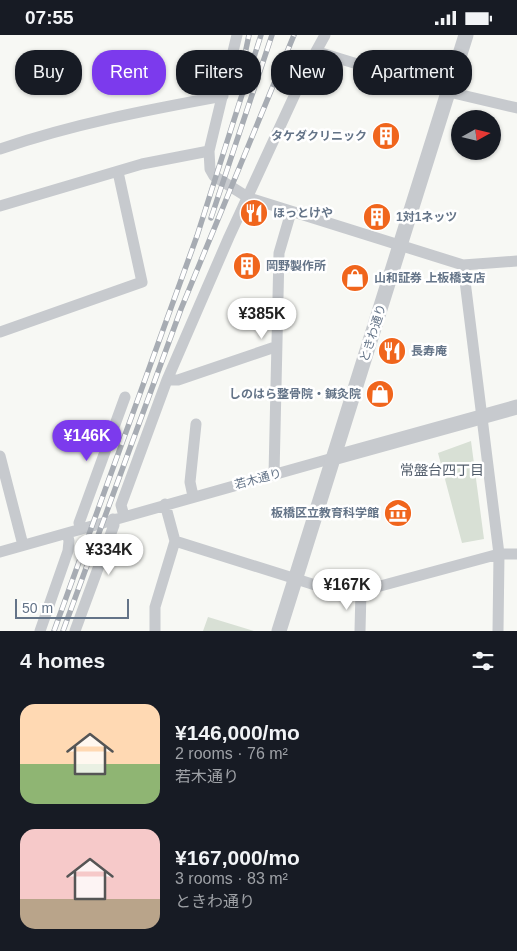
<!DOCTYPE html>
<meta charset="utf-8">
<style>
:root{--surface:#171b24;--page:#242831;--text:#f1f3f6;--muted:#9ea1a6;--accent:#7c3aed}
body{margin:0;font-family:Arial,"Noto Sans JP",sans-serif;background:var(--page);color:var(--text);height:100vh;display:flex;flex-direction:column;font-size:19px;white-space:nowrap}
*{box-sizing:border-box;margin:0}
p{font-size:16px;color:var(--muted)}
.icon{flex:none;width:28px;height:28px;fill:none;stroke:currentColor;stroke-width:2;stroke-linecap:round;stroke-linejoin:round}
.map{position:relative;height:596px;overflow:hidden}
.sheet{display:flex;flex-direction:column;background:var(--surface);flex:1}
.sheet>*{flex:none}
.hud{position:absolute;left:15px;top:15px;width:488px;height:45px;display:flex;gap:10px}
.needle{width:32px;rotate:82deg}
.buttons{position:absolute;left:451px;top:75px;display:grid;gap:10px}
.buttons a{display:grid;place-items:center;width:50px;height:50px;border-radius:50%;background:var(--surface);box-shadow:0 1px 4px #0004;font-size:25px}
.scale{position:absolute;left:15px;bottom:12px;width:114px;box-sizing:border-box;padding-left:5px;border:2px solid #647488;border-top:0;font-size:14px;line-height:18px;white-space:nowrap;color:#647488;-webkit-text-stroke:4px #fff;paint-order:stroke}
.price{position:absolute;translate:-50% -42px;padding:0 11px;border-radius:18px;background:#fff;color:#222;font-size:16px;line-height:32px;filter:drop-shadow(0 1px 2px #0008)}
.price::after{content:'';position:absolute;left:50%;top:30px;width:15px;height:11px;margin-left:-8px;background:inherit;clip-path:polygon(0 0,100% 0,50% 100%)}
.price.on{background:var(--accent);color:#fff}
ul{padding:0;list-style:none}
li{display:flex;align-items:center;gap:15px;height:125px;padding:0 20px}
li span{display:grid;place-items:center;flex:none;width:140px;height:100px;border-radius:15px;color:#555}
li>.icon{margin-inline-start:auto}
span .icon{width:60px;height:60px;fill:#fffc;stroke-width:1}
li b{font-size:21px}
h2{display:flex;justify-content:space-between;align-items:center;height:60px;padding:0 20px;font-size:21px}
.pill{padding:0 18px;border-radius:20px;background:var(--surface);box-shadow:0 1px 4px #0004;font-size:18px;line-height:45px}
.pill.on{background:var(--accent);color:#fff}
.status{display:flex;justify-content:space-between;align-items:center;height:35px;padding:0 25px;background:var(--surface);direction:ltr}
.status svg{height:14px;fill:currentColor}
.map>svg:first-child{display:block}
.green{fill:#d8e0d5}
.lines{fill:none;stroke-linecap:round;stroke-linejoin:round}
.minor{stroke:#c7cace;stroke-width:11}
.tertiary{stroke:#c7cace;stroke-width:15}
.rail-casing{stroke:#a7acb3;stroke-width:5.5}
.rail{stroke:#fff;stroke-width:4;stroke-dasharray:11;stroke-linecap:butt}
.labels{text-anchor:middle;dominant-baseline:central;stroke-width:5;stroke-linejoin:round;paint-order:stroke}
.poi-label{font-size:12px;font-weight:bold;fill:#647488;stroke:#fff;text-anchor:start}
.street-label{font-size:12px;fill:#647488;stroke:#fff}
.neighbourhood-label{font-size:14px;fill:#535e6c;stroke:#fff}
</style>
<div class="status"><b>07:55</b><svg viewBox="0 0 49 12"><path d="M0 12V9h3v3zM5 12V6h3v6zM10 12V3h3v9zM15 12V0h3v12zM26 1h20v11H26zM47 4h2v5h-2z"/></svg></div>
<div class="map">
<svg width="517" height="596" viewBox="0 0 517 596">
<rect width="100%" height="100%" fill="#f7f8f4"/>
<path class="green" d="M 471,406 L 484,504 L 462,508 L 438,418 Z
M 208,582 L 254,596 L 203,596 Z"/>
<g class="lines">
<path class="minor" d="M 237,0 L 209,116 L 210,134 L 214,141 L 249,163 L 463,230 L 517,226
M 318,17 L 449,57 L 517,73
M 0,114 C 73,89 147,75 223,61
M 0,171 L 142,129 L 209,116
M 463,230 L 499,519 L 498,596
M 0,297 L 142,247 L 118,137
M 167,345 L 178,345 L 275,312
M 0,421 L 23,510
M 274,440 L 279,218 L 291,177
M 193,461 L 190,447 L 196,389
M 124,481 L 121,470 L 167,345 L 229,202 L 308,31 L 325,0
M 81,493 L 79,488 L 125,362
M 175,506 L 347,560 L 499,519 L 517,519
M 0,517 L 333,423
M 40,596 L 68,516 L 69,506 L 67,498
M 75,596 L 114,490 L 113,484
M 155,596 L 155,572 L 175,506 L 165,469
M 360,596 L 361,556"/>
<path class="tertiary" d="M 333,423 L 517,372
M 279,596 L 466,0"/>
<defs>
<path id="rail" d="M 239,47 L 249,0
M 211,183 L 272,0
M 54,596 L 197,201 L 261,0
M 63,596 L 181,274 L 294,0"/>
</defs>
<use href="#rail" class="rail-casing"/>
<use href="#rail" class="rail"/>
</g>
<defs>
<symbol id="building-disc" viewBox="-11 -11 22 22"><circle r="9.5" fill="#f0651c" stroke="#fff"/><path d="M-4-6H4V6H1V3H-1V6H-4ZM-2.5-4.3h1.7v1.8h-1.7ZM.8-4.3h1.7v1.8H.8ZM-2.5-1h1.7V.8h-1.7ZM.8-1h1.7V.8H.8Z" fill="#fff"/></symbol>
<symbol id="restaurant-disc" viewBox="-11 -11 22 22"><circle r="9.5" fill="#f0651c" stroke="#fff"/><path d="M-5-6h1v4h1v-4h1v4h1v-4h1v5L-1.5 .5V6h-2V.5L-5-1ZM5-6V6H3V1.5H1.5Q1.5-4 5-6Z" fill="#fff"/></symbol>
<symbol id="shop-disc" viewBox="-11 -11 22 22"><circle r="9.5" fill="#f0651c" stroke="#fff"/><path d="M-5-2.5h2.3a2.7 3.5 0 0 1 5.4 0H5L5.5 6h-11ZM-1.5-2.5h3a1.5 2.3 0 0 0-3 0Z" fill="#fff"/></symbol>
<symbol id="museum-disc" viewBox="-11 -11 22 22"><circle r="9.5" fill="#f0651c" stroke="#fff"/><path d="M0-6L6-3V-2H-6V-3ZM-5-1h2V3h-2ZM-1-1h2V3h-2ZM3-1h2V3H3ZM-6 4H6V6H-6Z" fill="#fff"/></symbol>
</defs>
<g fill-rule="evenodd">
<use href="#building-disc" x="370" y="85" width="32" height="32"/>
<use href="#restaurant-disc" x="238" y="162" width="32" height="32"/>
<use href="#building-disc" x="361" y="166" width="32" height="32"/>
<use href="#building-disc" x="231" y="215" width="32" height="32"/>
<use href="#shop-disc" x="339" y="227" width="32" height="32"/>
<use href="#restaurant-disc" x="376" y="300" width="32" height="32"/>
<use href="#shop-disc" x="364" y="343" width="32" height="32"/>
<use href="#museum-disc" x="382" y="462" width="32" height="32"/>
</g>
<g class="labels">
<g class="poi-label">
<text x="367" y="101" text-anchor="end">タケダクリニック</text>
<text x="273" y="178">ほっとけや</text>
<text x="396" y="182">1対1ネッツ</text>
<text x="266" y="231">岡野製作所</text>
<text x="374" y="243">山和証券 上板橋支店</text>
<text x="411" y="316">長寿庵</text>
<text x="361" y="359" text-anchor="end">しのはら整骨院・鍼灸院</text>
<text x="379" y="478" text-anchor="end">板橋区立教育科学館</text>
</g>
<g class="street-label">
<text transform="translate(373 298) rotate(-72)">ときわ通り</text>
<text transform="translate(258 444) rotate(-15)">若木通り</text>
</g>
<g class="neighbourhood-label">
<text x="442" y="435">常盤台四丁目</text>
</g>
</g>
</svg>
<div class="buttons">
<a><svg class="needle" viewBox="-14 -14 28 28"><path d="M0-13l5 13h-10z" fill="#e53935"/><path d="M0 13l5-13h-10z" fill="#9ea1a6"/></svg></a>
</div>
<div class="scale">50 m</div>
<b class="price" style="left:262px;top:305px">¥385K</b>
<b class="price on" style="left:87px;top:427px">¥146K</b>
<b class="price" style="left:109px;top:541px">¥334K</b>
<b class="price" style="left:347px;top:576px">¥167K</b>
<div class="hud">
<a class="pill">Buy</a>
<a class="pill on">Rent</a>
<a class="pill">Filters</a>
<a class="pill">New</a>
<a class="pill">Apartment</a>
</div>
</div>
<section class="sheet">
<h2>4 homes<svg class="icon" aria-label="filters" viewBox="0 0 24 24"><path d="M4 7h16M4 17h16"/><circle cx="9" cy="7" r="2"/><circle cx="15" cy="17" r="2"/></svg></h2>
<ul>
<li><span style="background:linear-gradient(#ffd9b3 60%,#8fb573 0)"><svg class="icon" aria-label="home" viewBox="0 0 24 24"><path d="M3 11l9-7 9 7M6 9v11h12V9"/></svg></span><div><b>¥146,000/mo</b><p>2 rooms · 76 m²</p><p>若木通り</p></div></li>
<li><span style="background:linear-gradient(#f6c9c9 70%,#b9a48a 0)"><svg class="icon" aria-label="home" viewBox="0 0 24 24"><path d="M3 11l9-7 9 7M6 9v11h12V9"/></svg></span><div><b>¥167,000/mo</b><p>3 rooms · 83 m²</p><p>ときわ通り</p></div></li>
</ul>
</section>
